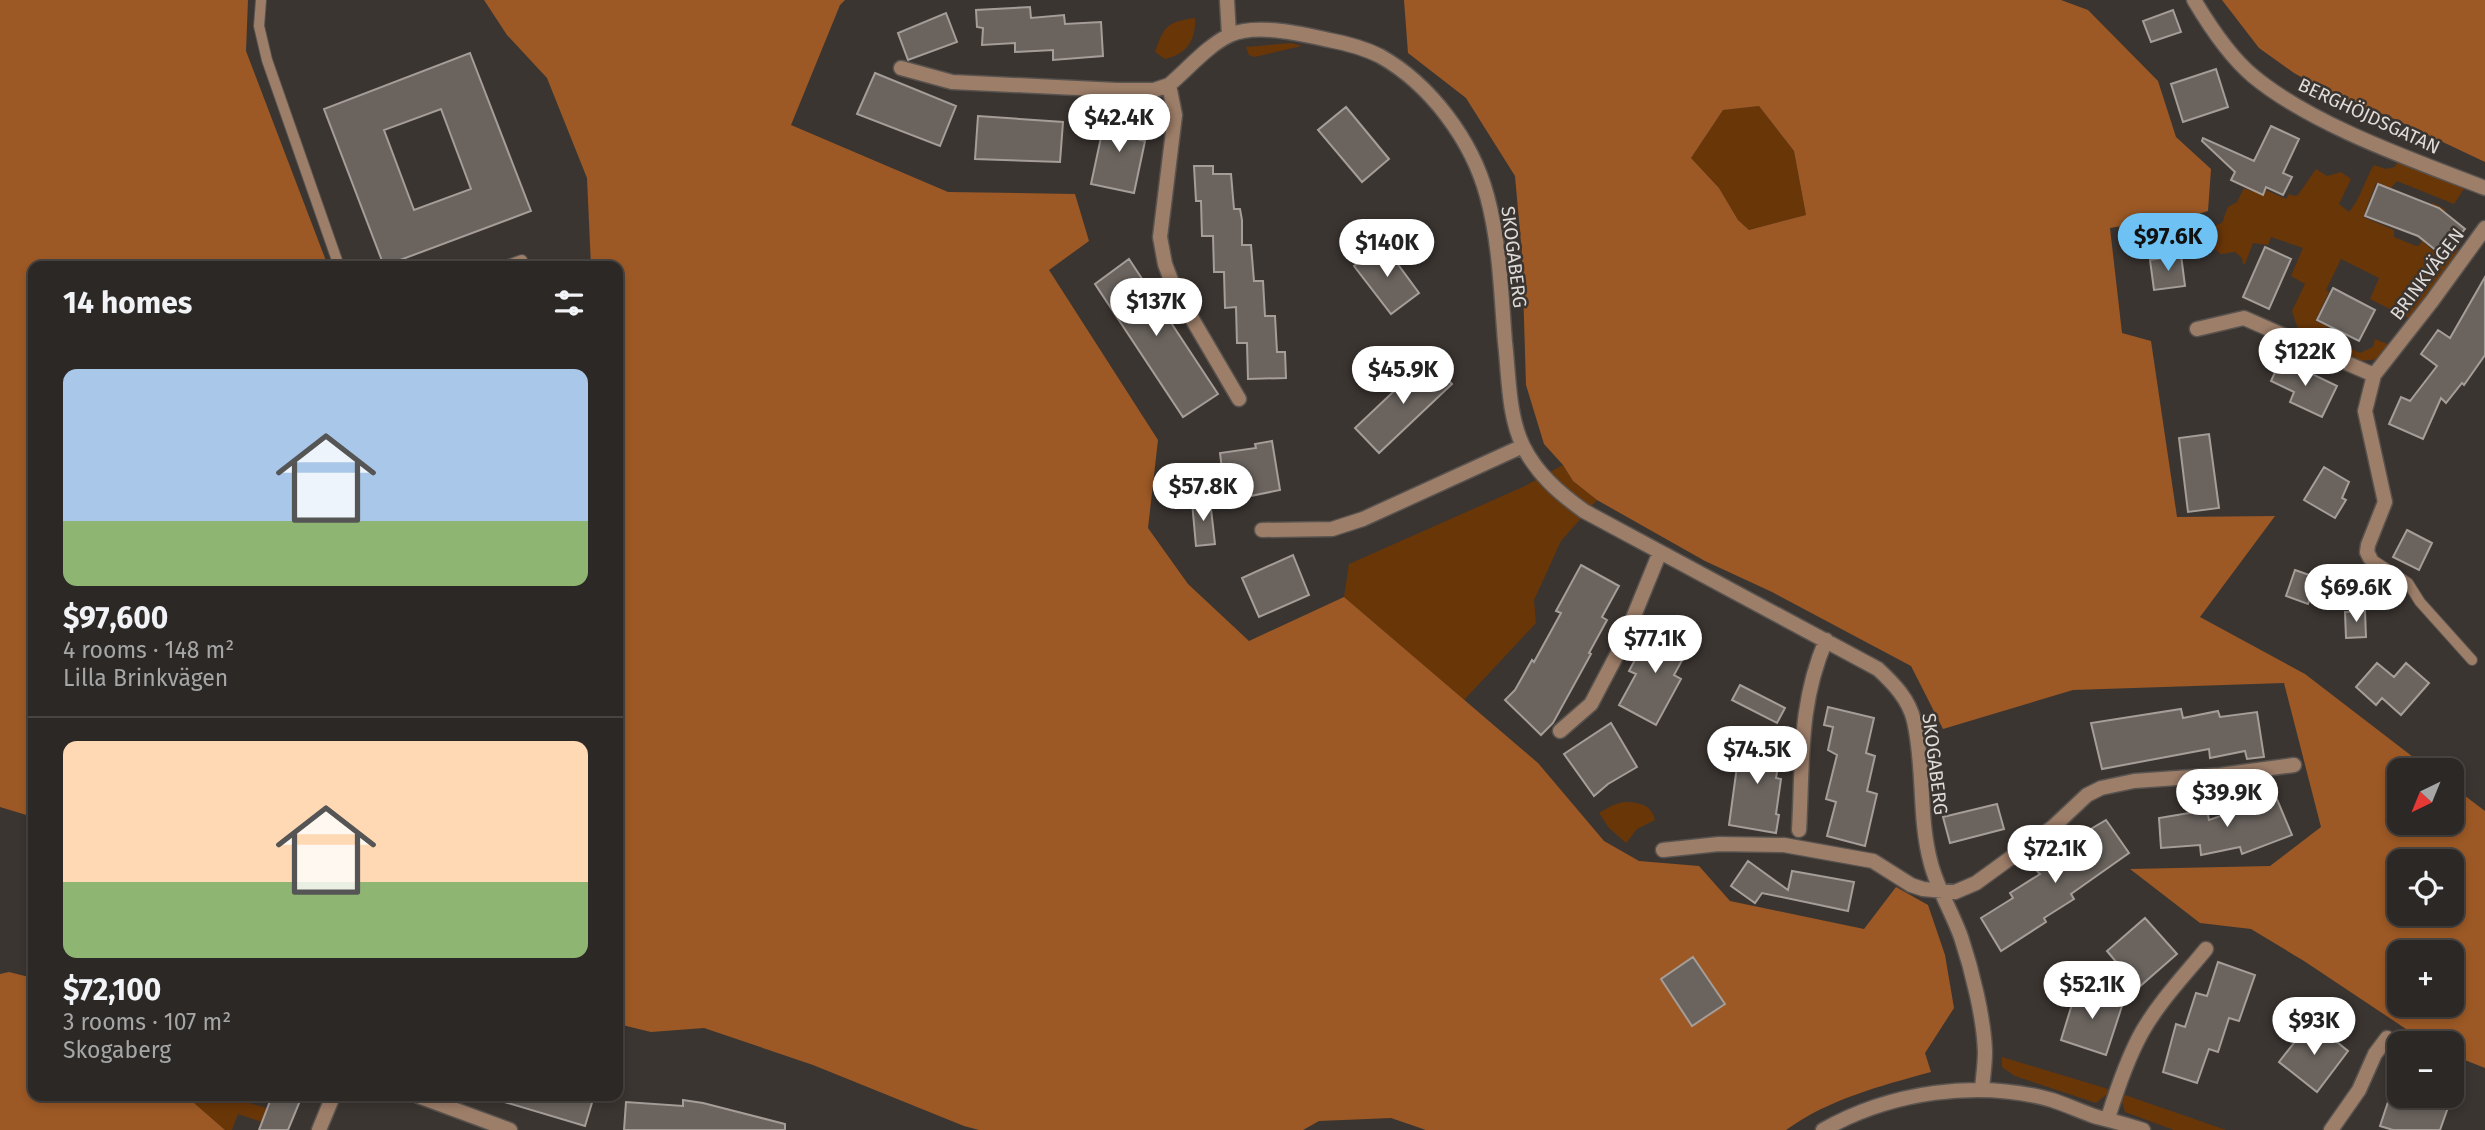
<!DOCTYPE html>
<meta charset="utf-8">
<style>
:root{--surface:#2c2825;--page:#383432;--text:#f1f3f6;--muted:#a6a6a7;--line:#484442;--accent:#6dc2f3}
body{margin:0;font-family:"Fira Sans",sans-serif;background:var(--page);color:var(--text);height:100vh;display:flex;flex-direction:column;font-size:26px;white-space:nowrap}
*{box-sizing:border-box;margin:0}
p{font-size:23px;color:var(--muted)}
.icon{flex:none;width:38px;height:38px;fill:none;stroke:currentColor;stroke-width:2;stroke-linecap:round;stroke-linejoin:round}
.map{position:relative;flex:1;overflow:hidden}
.panel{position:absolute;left:28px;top:261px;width:595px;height:840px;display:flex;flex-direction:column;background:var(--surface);border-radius:14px;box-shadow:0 4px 10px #0003,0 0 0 2px var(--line)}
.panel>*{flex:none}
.needle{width:46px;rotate:223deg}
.fabs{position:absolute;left:2387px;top:758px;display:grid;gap:14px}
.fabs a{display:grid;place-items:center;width:77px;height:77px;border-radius:14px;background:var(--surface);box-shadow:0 4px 10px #0003,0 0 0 2px var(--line);font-size:35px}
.price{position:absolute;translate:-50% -60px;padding:0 16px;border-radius:24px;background:#fff;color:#222;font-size:23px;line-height:46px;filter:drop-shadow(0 2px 4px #0008)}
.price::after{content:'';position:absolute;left:50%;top:42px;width:21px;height:16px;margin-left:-10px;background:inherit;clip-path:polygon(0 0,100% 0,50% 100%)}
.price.selected{background:var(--accent);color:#111}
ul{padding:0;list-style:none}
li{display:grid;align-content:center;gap:14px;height:371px;padding:0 35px}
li+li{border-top:2px solid var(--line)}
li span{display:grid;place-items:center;height:217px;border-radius:14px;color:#555}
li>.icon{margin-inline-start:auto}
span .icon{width:126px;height:126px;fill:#fffc;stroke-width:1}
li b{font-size:30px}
h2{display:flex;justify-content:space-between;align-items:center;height:84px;padding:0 35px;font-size:30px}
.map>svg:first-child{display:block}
.green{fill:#693608}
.forest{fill:#9c5925;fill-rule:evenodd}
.building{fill:#6a635e;stroke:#a59d98;stroke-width:2;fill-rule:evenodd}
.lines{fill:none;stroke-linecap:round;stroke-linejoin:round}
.lane-casing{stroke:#59534f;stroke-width:12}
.street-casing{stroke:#59534f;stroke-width:17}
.lane{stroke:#9d7e69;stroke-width:10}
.street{stroke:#9d7e69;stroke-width:14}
.labels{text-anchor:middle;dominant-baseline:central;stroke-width:5;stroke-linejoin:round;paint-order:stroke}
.street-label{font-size:19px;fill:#dfdbd8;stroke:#3b3531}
</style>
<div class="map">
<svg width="2485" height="1130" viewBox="0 0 2485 1130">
<rect width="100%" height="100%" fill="#3b3531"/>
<path class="green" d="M 1195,18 C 1196,40 1187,54 1165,59 L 1155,52 C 1164,26 1167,22 1195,18 Z
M 1291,43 L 1302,46 L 1254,57 L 1249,55 L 1246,47 Z
M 1759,106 L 1794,151 L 1806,215 L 1749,230 L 1738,220 L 1719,188 L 1691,158 L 1723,110 Z
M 2398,161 L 2465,187 L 2454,204 L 2397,181 L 2391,188 L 2376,183 L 2363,217 L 2394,230 L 2394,237 L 2416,246 L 2420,245 L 2433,212 L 2430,205 L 2433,203 L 2446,210 L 2423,242 L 2443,259 L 2453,247 L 2462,252 L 2408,318 L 2370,299 L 2379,278 L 2341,259 L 2326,290 L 2329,292 L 2315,321 L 2327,326 L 2324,332 L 2329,335 L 2324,342 L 2298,329 L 2292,311 L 2305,284 L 2291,276 L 2303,248 L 2271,237 L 2268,245 L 2253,243 L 2245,264 L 2243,264 L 2242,258 L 2235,252 L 2221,254 L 2208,243 L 2213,226 L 2222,223 L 2228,207 L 2237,202 L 2244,188 L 2251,191 L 2254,185 L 2286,199 L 2289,194 L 2294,196 L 2298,195 L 2316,169 L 2327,176 L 2341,172 L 2351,179 L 2339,204 L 2349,212 C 2361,198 2364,181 2374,165 L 2386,169 L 2395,167 Z
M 2332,339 L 2360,353 L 2373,347 L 2375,339 L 2390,345 L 2378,359 L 2361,361 L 2329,345 Z
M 1563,465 L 1573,481 L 1597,500 L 1561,541 L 1534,600 L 1536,623 L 1464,700 L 1344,597 L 1349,564 L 1525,486 Z
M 1623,802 C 1637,802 1652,804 1655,820 L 1637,829 L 1626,843 L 1609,828 L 1599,813 L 1613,805 Z
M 2002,1057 L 2108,1089 L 2107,1094 L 2096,1103 L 2015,1076 L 2002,1067 Z
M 2125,1095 L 2226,1130 L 2174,1130 L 2125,1112 L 2122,1102 Z
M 186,1096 L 244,1096 L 242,1101 L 267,1108 L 262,1122 L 238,1114 L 232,1130 L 225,1130 Z"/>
<path class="forest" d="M 0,0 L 248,0 L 246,51 L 328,266 L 33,266 L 33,817 L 0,807 Z
M 484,0 L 845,0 L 840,5 L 791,125 L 948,192 L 1075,194 L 1089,241 L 1049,270 L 1158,440 L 1148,528 L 1188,584 L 1249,641 L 1344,597 L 1538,763 L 1604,841 L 1639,861 L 1699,866 L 1730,901 L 1864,929 L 1896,887 L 1928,905 L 1945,955 L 1954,1008 L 1925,1053 L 1931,1072 C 1880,1086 1829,1099 1786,1130 L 1426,1130 L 1391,1118 L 1319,1121 L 1303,1130 L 979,1130 L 964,1126 L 813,1065 L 704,1028 L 651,1032 L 618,1024 L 618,266 L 591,266 L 587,178 L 547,78 L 507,35 Z
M 1404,0 L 2061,0 L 2088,10 L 2158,81 L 2176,137 L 2211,169 L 2208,211 C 2175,222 2143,222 2110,228 L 2122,333 L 2151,341 L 2177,517 L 2275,516 L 2200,617 L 2305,674 L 2430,770 L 2399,770 L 2399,822 L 2452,822 L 2452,786 L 2485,811 L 2485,1068 L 2452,1055 L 2452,1043 L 2427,1043 L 2304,961 L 2251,929 L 2200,923 L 2130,869 L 2270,866 L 2321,827 L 2284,683 L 2073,690 L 1943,729 L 1911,666 L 1772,592 L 1705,561 L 1597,500 L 1573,481 L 1563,465 L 1544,444 L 1526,385 L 1522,254 L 1515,176 L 1466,98 L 1408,53 ZM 1759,106 L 1794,151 L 1806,215 L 1749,230 L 1738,220 L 1719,188 L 1691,158 L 1723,110 ZM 2399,861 L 2452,861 L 2452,914 L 2399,914 ZM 2452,952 L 2452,1004 L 2399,1004 L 2399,952 Z
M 2222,0 L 2485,0 L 2485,162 L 2390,117 L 2333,95 L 2294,73 L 2259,48 Z
M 9,972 L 33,978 L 33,1096 L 186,1096 L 225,1130 L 0,1130 L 0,974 Z"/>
<path class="building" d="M 1030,7 L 1031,18 L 1064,15 L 1065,24 L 1101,22 L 1103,56 L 1053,60 L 1053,50 L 1015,52 L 1015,43 L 982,45 L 983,28 L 977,27 L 976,10 Z
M 2173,10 L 2181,32 L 2151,42 L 2143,21 Z
M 946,13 L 957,42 L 908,60 L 898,33 Z
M 470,53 L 531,211 L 384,266 L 324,109 ZM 441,109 L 471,189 L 414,210 L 384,130 Z
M 2216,69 L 2228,107 L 2183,122 L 2171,84 Z
M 875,73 L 956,106 L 940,146 L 857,114 Z
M 1346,107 L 1389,159 L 1362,182 L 1318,130 Z
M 1106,114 L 1140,117 L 1139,140 L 1145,141 L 1134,193 L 1091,184 Z
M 978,116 L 1063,122 L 1060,162 L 975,159 Z
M 2271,126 L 2299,139 L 2283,173 L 2292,177 L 2283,195 L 2266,187 L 2263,195 L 2231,180 L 2235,172 L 2202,141 L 2203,138 L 2254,161 Z
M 1194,166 L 1213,166 L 1213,174 L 1231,174 L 1234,209 L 1240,209 L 1242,220 L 1242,245 L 1251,245 L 1254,281 L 1263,281 L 1265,316 L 1275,316 L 1277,352 L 1285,352 L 1286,378 L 1248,379 L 1247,343 L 1237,343 L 1236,307 L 1225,308 L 1224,272 L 1214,272 L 1213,236 L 1202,236 L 1201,201 L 1196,201 Z
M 2378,184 L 2439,208 L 2465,229 L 2443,256 L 2418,236 L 2365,216 Z
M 1383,244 L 1419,293 L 1391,314 L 1354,266 Z
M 2265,247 L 2291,259 L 2269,309 L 2243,297 Z
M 2181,255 L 2185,286 L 2154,290 L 2150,260 Z
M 1129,259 L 1218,394 L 1183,417 L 1095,284 Z
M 2485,277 L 2485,355 L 2464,385 L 2462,383 L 2446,403 L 2441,398 L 2423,439 L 2389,424 L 2401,397 L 2410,401 L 2437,366 L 2421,354 L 2438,330 L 2450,338 Z
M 2333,288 L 2375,310 L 2359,341 L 2317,320 Z
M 1428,359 L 1452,384 L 1379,453 L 1355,428 Z
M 2281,359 L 2337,386 L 2322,417 L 2290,402 L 2294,392 L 2271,381 Z
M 2209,434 L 2219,508 L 2188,512 L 2179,438 Z
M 1272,441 L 1280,490 L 1226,501 L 1220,453 L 1256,448 L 1255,444 Z
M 2324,467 L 2349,482 L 2342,498 L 2346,500 L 2335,518 L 2304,500 Z
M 1210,500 L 1215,544 L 1196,546 L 1192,502 Z
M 2407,530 L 2432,543 L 2419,570 L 2393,557 Z
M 1293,555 L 1309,595 L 1259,617 L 1242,578 Z
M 1581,565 L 1619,586 L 1602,617 L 1607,620 L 1589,653 L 1591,654 L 1553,723 L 1541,735 L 1505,700 L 1515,690 L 1532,660 L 1534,662 L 1561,613 L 1556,611 Z
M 2295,570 L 2318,578 L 2308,604 L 2286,596 Z
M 2365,611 L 2366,637 L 2346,638 L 2345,612 Z
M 1654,624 L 1691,644 L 1674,675 L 1681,679 L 1656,725 L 1619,705 L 1636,674 L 1629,671 Z
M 2377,663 L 2394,677 L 2406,663 L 2429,683 L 2401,715 L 2382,698 L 2376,705 L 2356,687 Z
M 1740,685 L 1785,708 L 1777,723 L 1732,700 Z
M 1828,707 L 1874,718 L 1866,753 L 1875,756 L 1867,791 L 1877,794 L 1865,846 L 1827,836 L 1836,802 L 1826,799 L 1837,755 L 1828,750 L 1833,727 L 1824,725 Z
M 2181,709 L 2183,718 L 2218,711 L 2220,717 L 2257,712 L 2264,757 L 2247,759 L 2245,751 L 2210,758 L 2209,749 L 2102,769 L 2091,723 Z
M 1611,723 L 1637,767 L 1608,784 L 1594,796 L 1564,754 Z
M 1741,737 L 1782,744 L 1776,778 L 1781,779 L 1776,814 L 1779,815 L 1776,833 L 1729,825 Z
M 2276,797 L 2292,835 L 2242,854 L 2240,847 L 2201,855 L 2200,845 L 2161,848 L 2159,818 L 2207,810 L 2209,820 Z
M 1997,804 L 2004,829 L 1950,843 L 1943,817 Z
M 2106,820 L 2129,853 L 2071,894 L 2074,899 L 2044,918 L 2046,922 L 2001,951 L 1981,918 L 2013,898 L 2010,893 L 2040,874 L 2037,871 L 2066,852 L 2062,846 Z
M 1748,861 L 1788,890 L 1792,871 L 1854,882 L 1848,911 L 1762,893 L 1755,903 L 1731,886 Z
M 2145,918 L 2177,954 L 2138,988 L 2107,951 Z
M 1693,957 L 1725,1004 L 1692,1026 L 1661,979 Z
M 2218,962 L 2255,975 L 2239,1021 L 2229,1018 L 2218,1052 L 2209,1049 L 2197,1083 L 2163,1072 L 2176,1024 L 2185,1027 L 2196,993 L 2207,996 Z
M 2077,988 L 2123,1003 L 2106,1055 L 2061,1040 Z
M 2311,1021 L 2348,1051 L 2317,1092 L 2279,1062 Z
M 272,1096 L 302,1096 L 288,1130 L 259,1130 Z
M 499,1096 L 594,1096 L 585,1126 L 498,1100 Z
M 2390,1096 L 2452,1096 L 2440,1130 L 2393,1130 L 2380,1126 Z
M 683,1100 L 703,1103 L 785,1124 L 785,1130 L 624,1130 L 626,1102 L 683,1106 Z"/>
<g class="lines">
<defs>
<path id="lane" d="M 261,0 L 259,26 L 267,60 L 339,266
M 505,266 L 522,260
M 2370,558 L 2408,583 L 2420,602 L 2472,660"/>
<path id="street" d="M 1227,0 L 1229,35
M 2194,0 C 2210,27 2229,56 2253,76 C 2312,125 2413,160 2485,188
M 901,68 L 952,82 L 1117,90 L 1154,90 L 1169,85 L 1175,115 L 1160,237 L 1165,264 L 1174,288 L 1239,399
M 1169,85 C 1188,69 1208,45 1230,35 C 1256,23 1303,34 1329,40 C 1345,43 1366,49 1380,56 C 1430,84 1472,140 1487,196 C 1500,243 1501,294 1505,342 C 1509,376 1508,415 1523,446 C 1537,474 1559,493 1584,511 L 1878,669 C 1893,683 1909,699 1914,721 C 1925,767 1918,817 1931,864 C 1938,890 1952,912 1961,937 C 1972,970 1984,1018 1985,1052 C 1985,1064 1983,1077 1982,1089
M 2197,329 L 2244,318 L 2374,375
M 1262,530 L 1332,529 L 1363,519 L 1523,446
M 2370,558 L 2367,552 L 2368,545 L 2385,502 L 2365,411 L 2374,375 L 2432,301 L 2485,228
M 1560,731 L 1591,704 L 1622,645 L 1660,552
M 1799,830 C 1803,762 1798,705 1826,640
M 1663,850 L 1719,844 L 1784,845 L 1873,861 L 1911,885 L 1923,889 L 1955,892 L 1976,883 L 2053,827 L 2087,795 L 2101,788 L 2134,781 L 2220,775 L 2294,765
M 418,1096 L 510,1130
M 2108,1118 C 2117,1089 2127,1059 2142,1032 C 2159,1002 2184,976 2206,949
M 319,1130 L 333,1096
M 1823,1130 C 1890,1092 1977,1079 2052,1100 C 2067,1105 2082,1112 2097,1117 C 2113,1121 2128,1125 2143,1130
M 2331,1130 L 2359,1090 L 2375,1054 L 2387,1038"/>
</defs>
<use href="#lane" class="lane-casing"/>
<use href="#street" class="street-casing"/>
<use href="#lane" class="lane"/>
<use href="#street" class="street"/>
</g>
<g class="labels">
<g class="street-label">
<text transform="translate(2369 116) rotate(25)">BERGHÖJDSGATAN</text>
<text transform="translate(1514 257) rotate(83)">SKOGABERG</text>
<text transform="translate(2427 274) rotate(-53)">BRINKVÄGEN</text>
<text transform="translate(1935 764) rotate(83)">SKOGABERG</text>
</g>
</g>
</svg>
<div class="fabs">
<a><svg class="needle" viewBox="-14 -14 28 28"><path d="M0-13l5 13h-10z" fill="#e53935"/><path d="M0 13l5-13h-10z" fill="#a6a6a7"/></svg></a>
<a><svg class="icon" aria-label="locate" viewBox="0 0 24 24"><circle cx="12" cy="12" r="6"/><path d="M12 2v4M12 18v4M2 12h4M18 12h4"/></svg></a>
<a>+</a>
<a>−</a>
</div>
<b class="price" style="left:1119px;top:154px">$42.4K</b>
<b class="price selected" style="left:2168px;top:273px">$97.6K</b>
<b class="price" style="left:1387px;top:279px">$140K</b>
<b class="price" style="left:1156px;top:338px">$137K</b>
<b class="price" style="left:2305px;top:388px">$122K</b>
<b class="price" style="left:1403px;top:406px">$45.9K</b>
<b class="price" style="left:1203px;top:523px">$57.8K</b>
<b class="price" style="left:2356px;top:624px">$69.6K</b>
<b class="price" style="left:1655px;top:675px">$77.1K</b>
<b class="price" style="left:1757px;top:786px">$74.5K</b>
<b class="price" style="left:2227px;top:829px">$39.9K</b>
<b class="price" style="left:2055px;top:885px">$72.1K</b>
<b class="price" style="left:2092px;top:1021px">$52.1K</b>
<b class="price" style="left:2314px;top:1057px">$93K</b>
<section class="panel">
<h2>14 homes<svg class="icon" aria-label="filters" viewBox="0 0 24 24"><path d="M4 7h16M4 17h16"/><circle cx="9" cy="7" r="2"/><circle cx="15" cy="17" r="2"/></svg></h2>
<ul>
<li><span style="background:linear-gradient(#a9c7e8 70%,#8fb573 0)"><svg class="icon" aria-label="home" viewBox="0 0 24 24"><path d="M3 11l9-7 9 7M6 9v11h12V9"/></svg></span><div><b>$97,600</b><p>4 rooms · 148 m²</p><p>Lilla Brinkvägen</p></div></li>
<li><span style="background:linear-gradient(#ffd9b3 65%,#8fb573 0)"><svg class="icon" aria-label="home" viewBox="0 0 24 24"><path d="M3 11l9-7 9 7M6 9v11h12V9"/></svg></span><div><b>$72,100</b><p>3 rooms · 107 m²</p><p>Skogaberg</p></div></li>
</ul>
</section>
</div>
